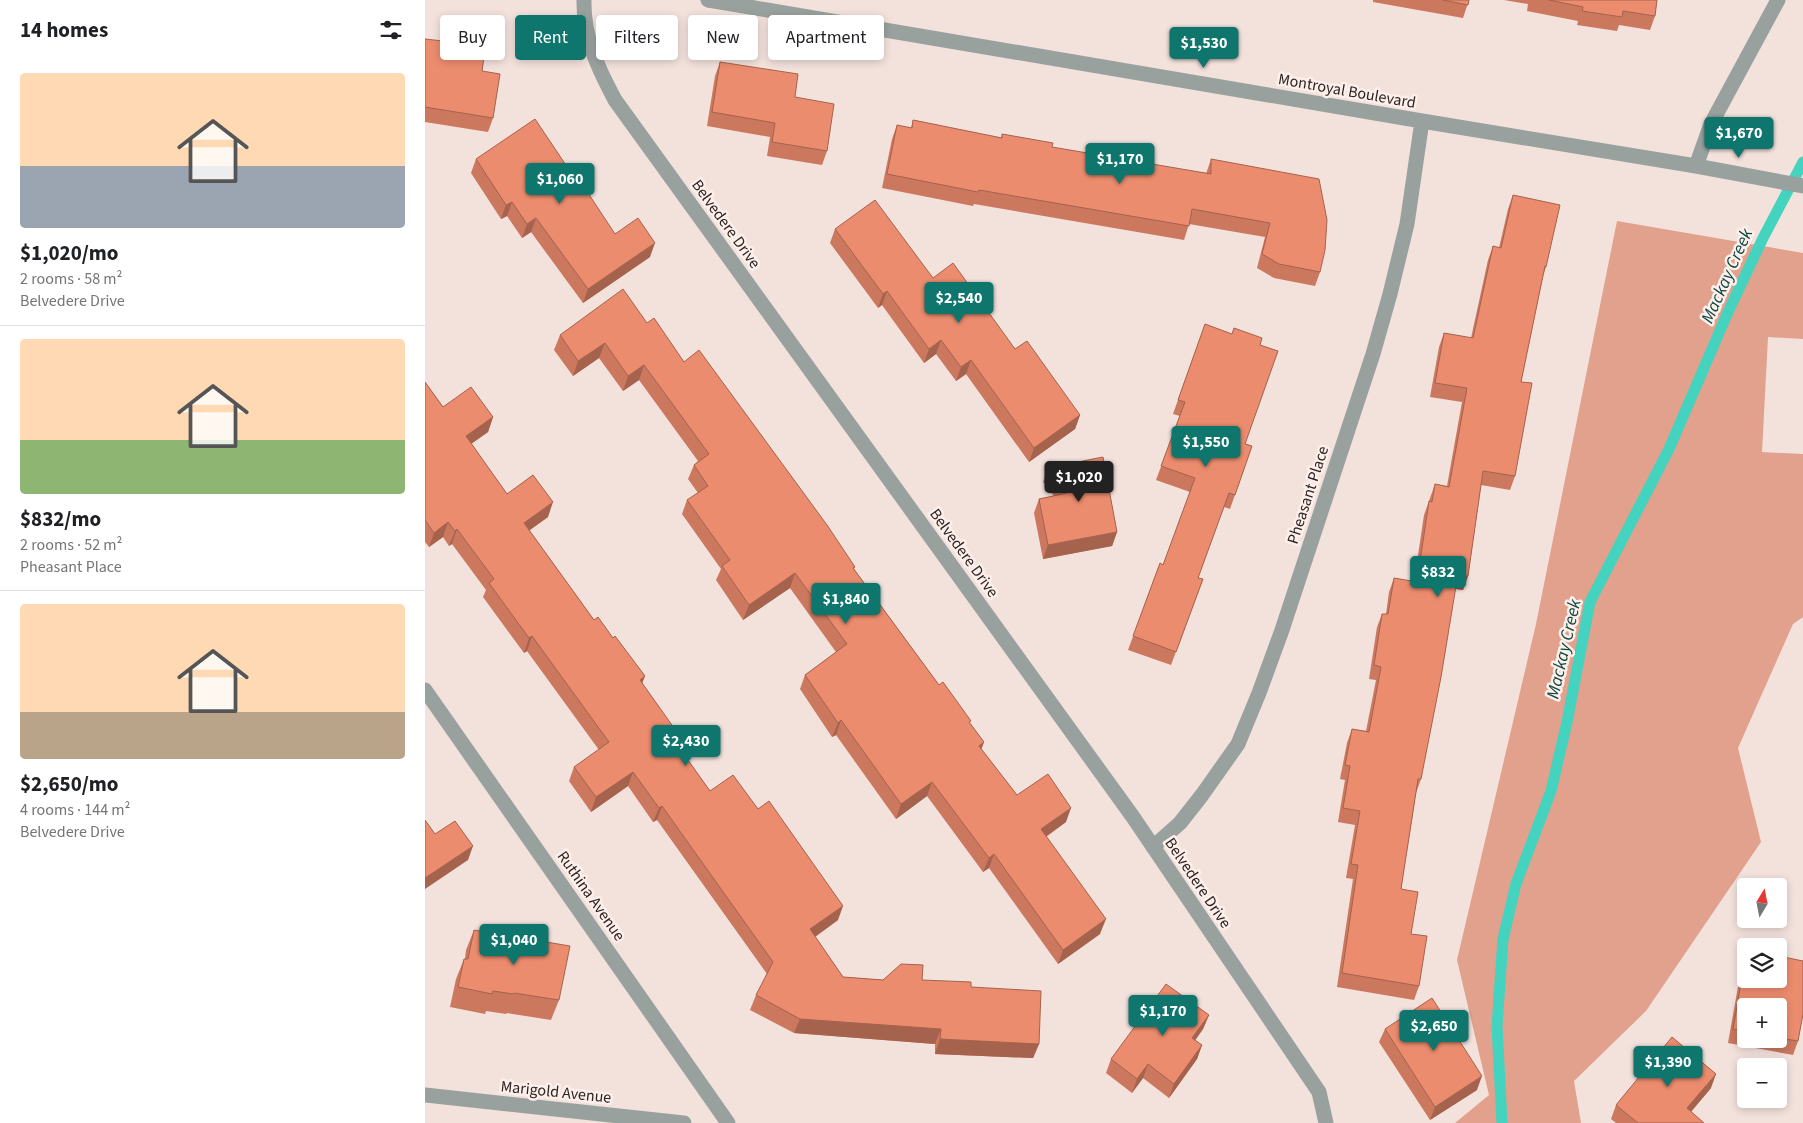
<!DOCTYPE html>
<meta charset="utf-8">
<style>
:root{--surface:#fff;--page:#f6f6f6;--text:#202124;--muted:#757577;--line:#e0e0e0;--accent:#0f766e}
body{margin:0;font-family:"Source Sans 3",sans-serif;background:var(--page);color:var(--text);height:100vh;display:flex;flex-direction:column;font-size:19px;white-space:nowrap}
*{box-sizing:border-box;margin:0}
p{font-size:16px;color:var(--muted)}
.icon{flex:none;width:28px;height:28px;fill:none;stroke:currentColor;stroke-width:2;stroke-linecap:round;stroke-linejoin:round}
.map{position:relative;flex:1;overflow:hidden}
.panel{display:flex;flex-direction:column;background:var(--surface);width:425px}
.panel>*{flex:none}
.banner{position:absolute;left:15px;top:15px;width:475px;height:45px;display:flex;gap:10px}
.needle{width:32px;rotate:10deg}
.tools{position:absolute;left:1312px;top:878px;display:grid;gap:10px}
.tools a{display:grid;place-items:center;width:50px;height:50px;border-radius:5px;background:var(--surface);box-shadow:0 2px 8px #0003;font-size:25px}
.price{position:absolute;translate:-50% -42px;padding:0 11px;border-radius:5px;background:var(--accent);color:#fff;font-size:16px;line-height:32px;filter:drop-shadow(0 1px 2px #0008)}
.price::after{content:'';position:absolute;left:50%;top:30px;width:15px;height:11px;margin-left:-8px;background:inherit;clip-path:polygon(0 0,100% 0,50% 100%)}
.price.on{background:#222;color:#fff}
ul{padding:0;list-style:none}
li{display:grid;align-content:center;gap:10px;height:265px;padding:0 20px}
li+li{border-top:1px solid var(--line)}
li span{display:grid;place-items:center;height:155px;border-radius:5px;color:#555}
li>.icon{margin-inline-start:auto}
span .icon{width:90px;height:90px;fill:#fffc;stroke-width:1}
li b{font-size:21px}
h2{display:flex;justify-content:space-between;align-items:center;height:60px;padding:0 20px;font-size:21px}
.tag{padding:0 18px;border-radius:5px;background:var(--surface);box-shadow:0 2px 8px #0003;font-size:18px;line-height:45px}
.tag.on{background:var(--accent);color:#fff}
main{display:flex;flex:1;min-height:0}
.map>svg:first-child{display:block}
.green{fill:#e1a18d}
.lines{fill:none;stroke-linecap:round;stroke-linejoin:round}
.stream{stroke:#43d3be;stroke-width:11}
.minor{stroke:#99a19f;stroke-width:15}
.wall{fill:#cb785f;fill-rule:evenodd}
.shaded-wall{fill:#a5624d}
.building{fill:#ec8c6e;stroke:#a5624d}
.labels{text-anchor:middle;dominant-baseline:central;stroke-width:5;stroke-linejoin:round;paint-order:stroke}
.street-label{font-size:16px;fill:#2a2422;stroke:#feefeb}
.water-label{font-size:18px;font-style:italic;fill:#0a4941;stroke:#feefeb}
</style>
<main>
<section class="panel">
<h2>14 homes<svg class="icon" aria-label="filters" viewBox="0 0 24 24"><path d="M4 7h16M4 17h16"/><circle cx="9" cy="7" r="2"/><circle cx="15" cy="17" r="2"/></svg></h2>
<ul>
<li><span style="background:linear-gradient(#ffd9b3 60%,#9aa5b1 0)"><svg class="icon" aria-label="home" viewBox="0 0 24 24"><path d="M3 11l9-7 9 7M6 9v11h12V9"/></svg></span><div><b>$1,020/mo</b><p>2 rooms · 58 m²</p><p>Belvedere Drive</p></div></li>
<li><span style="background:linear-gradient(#ffd9b3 65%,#8fb573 0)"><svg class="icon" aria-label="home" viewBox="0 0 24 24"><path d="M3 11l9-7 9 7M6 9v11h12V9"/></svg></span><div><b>$832/mo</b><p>2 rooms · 52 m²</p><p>Pheasant Place</p></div></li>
<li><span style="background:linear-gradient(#ffd9b3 70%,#b9a48a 0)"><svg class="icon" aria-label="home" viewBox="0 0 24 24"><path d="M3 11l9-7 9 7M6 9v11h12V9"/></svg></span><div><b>$2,650/mo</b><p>4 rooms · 144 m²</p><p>Belvedere Drive</p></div></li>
</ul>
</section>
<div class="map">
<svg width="1378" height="1123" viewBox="0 0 1378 1123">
<rect width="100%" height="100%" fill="#f3e1dc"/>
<path class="green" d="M 1192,221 L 1378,253 L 1378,339 L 1343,337 L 1337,452 L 1378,454 L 1378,617 L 1368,624 L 1313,748 L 1336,842 L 1221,1011 L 1149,1081 L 1156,1123 L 1030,1123 L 1064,1095 L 1032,960 L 1111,624 Z"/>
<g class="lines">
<path class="stream" d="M 1077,1123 L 1072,1026 L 1078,939 L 1091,884 L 1126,791 L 1142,722 L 1165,602 L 1244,449 L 1303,312 L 1338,238 L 1378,162"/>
<path class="minor" d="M 159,0 C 158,37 173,68 190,100 L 708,817 L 894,1092 L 901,1123
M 283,0 L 997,121 L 1271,166 L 1378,186
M 1271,166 L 1286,124 L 1353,0
M 0,690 L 303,1123
M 728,847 L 755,823 L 777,795 L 813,744 L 834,693 L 857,630 L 948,354 L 965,294 L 982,224 L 997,121
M 0,1095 L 259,1123"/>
</g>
<path class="wall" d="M 948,0 L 1044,0 L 1038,18 L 948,2 Z
M 1079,0 L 1232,0 L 1230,16 L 1225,30 L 1194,25 L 1192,31 L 1152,25 L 1153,21 L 1102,11 L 1103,4 Z
M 0,39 L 57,71 L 68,118 L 63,132 L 0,122 Z
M 295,62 L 370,97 L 402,151 L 397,165 L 342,156 L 345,137 L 282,126 L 290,76 Z
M 488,120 L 576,138 L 577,134 L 627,147 L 781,174 L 786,159 L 895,272 L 890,286 L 849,278 L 832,268 L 840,237 L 764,224 L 759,240 L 549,204 L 548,206 L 457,188 L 467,139 L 472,125 L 486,128 Z
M 51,159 L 161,195 L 190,234 L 225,257 L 158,303 L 106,232 L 97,238 L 82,216 L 76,219 L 46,173 Z
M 1088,195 L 1121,267 L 1118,276 L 1096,382 L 1090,476 L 1085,490 L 1056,485 L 1043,576 L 1038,590 L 1030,589 L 996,779 L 991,793 L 976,889 L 986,934 L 994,986 L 989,1000 L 912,987 L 928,879 L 921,878 L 930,825 L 913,822 L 920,780 L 915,779 L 922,743 L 927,729 L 941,731 L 951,680 L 944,679 L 952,627 L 957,614 L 961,614 L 964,592 L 969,578 L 989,582 L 999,515 L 1010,484 L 1022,486 L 1037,402 L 1005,397 L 1014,347 L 1019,333 L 1046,338 L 1063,260 L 1068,246 L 1074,248 L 1083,209 Z
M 410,229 L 508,278 L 590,349 L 655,415 L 650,429 L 604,462 L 541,374 L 531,381 L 511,354 L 499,363 L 457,305 L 453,308 L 405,243 Z
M 222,323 L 259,362 L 430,567 L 429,569 L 514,685 L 545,723 L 559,742 L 556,749 L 592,795 L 641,822 L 621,837 L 675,934 L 633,964 L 564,868 L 558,872 L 502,796 L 471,819 L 411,735 L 407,737 L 375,689 L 380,675 L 411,652 L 365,588 L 318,620 L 291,580 L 296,569 L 257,514 L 262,500 L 273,493 L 263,479 L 269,465 L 273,461 L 214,380 L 198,391 L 174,358 L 148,376 L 129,350 L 135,335 Z
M 780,324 L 835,345 L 820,444 L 827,446 L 805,509 L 799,507 L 773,578 L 778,579 L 746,665 L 703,650 L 735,563 L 738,565 L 765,492 L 731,480 L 755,416 L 748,414 Z
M 0,382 L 18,407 L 68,417 L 63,432 L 46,444 L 82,494 L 123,517 L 104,530 L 169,620 L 188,638 L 220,676 L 217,683 L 246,736 L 285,791 L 333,809 L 413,920 L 390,937 L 418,977 L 458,980 L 497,980 L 546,987 L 614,1044 L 608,1058 L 510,1054 L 510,1044 L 369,1033 L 325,1010 L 331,995 L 342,974 L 232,820 L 228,822 L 203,786 L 166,812 L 144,781 L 149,767 L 174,750 L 102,651 L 99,653 L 58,597 L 61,590 L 27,544 L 24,546 L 18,537 L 4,547 L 0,542 Z
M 623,468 L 692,532 L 687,546 L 618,559 L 609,513 L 614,499 L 629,496 L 618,482 Z
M 49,930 L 134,1000 L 126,1020 L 82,1013 L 81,1014 L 61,1011 L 60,1014 L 25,1007 L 31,979 L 39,959 L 40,959 L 41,950 Z
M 1321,953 L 1321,979 L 1378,961 L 1378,959 L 1378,1014 L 1373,1041 L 1368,1055 L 1303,1043 L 1317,964 ZM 1321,1006 L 1354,1006 L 1354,1039 L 1321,1039 Z
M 784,1015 L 778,1029 L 770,1040 L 777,1045 L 772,1059 L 744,1098 L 718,1078 L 707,1093 L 681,1073 L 686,1059 Z
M 960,1029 L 1052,1090 L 1005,1120 L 954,1042 Z
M 1286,1088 L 1266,1112 L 1279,1123 L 1191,1123 L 1186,1119 L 1191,1105 Z"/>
<path class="shaded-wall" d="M 87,202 L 82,216 L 76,219 L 81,205 Z
M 111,218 L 106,232 L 97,238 L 102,224 Z
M 230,243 L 225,257 L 158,303 L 163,289 Z
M 462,291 L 457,305 L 453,308 L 458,294 Z
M 516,340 L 511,354 L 499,363 L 504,349 Z
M 180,343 L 174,358 L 148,376 L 153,361 Z
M 546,360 L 541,374 L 531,381 L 536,367 Z
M 219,365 L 214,380 L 198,391 L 203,376 Z
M 655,415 L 650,429 L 604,462 L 609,448 Z
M 68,417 L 63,432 L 36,451 L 41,436 Z
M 128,502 L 123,517 L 94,538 L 99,523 Z
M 23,522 L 18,537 L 4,547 L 9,533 Z
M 32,529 L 27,544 L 24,546 L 30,531 Z
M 692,532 L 687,546 L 618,559 L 623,545 Z
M 370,573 L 365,588 L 318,620 L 324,605 Z
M 1033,574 L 1043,576 L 1038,590 L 1028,588 Z
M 107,636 L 102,651 L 99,653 L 104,638 Z
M 220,676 L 214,691 L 215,680 Z
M 416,720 L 411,735 L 407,737 L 413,723 Z
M 249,728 L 244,742 L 243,732 Z
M 559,742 L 554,756 L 554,746 Z
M 208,772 L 203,786 L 166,812 L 171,797 Z
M 507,782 L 502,796 L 471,819 L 476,804 Z
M 237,806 L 232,820 L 228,822 L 234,808 Z
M 646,808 L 641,822 L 610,844 L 616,829 Z
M 48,846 L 43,860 L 0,889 L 0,878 Z
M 569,854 L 564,868 L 558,872 L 564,858 Z
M 418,906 L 413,920 L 380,944 L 385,929 Z
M 681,919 L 675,934 L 633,964 L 638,950 Z
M 784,1015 L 778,1029 L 762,1052 L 767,1038 Z
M 375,1019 L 516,1029 L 510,1044 L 369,1033 Z
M 515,1039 L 614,1044 L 608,1058 L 510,1054 Z
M 777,1045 L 772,1059 L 744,1098 L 749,1084 Z
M 723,1064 L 718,1078 L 707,1093 L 712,1079 Z
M 1291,1074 L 1286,1088 L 1257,1122 L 1262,1108 Z
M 1057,1076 L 1052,1090 L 1005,1120 L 1010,1107 Z"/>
<path class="building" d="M 1018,0 L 1044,0 L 1043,5 Z
M 1124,0 L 1232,0 L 1230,16 L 1198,11 L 1197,17 L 1157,11 L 1158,7 Z
M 0,39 L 27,42 L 60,51 L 57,71 L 75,74 L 68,118 L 0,107 Z
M 295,62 L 373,74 L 370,97 L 409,104 L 402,151 L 347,142 L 350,123 L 287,112 Z
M 110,119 L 161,195 L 163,193 L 190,234 L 213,218 L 230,243 L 163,289 L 111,218 L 102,224 L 87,202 L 81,205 L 51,159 Z
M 488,120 L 577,138 L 577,134 L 628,143 L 627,147 L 786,174 L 786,159 L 894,179 L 902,220 L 900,250 L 895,272 L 854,264 L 837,254 L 845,223 L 767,209 L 764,226 L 554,190 L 553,192 L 462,174 L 472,125 L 487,128 Z
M 1088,195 L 1135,205 L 1121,267 L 1120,266 L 1096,382 L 1107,383 L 1090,476 L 1058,471 L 1043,576 L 1033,574 L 1016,677 L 996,779 L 993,779 L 976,889 L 993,892 L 986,934 L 1002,936 L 994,986 L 917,973 L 933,865 L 926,864 L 935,811 L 918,808 L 925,766 L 920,765 L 927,729 L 944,732 L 956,667 L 949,665 L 957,614 L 963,614 L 969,578 L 992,582 L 1004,501 L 1007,502 L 1010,484 L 1024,487 L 1042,388 L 1010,383 L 1019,333 L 1048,338 L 1068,246 L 1076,248 Z
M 450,200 L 508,278 L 528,263 L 590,349 L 602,341 L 655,415 L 609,448 L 546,360 L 536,367 L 516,340 L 504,349 L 462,291 L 458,294 L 410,229 Z
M 198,289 L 222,323 L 229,318 L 259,362 L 274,350 L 402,525 L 430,567 L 428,568 L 514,685 L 518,682 L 546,721 L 544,722 L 559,742 L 554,746 L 592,795 L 623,774 L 646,808 L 616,829 L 681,919 L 638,950 L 569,854 L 564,858 L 507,782 L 476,804 L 416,720 L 413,723 L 380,675 L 422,644 L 370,573 L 324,605 L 297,566 L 305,560 L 262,500 L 283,486 L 269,465 L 284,454 L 219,365 L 203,376 L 180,343 L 153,361 L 135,335 Z
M 780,324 L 807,334 L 809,328 L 837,338 L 835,345 L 853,351 L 820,444 L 827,446 L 810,495 L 804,493 L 773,578 L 778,579 L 751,652 L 708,636 L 735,563 L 738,565 L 770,478 L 736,466 L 760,402 L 753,400 Z
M 0,382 L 18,407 L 46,387 L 68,417 L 41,436 L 82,494 L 108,475 L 128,502 L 99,523 L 169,620 L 173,617 L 188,638 L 190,636 L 220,676 L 215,680 L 249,728 L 243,732 L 285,791 L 308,775 L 333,809 L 344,801 L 418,906 L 385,929 L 418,977 L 458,980 L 476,964 L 498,965 L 497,980 L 546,982 L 546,987 L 616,991 L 614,1044 L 515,1039 L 516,1029 L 375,1019 L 331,995 L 348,962 L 237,806 L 234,808 L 208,772 L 171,797 L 149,767 L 184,742 L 107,636 L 104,638 L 64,583 L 69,579 L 32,529 L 30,531 L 23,522 L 9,533 L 0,520 Z
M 678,457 L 692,532 L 623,545 L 614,499 L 642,493 L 623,468 Z
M 0,820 L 10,834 L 30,821 L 48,846 L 0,878 Z
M 49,930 L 145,946 L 134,1000 L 89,993 L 88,994 L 68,991 L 67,994 L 33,987 L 39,959 L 43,959 Z
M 1321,955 L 1321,979 L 1354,979 L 1354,956 L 1378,961 L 1378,1014 L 1373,1041 L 1354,1038 L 1354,1006 L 1321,1006 L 1321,1031 L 1308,1029 Z
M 741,984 L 784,1015 L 767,1038 L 777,1045 L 749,1084 L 723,1064 L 712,1079 L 686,1059 Z
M 1007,998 L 1057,1076 L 1010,1107 L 960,1029 Z
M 1247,1037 L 1291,1074 L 1262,1108 L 1279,1123 L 1213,1123 L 1191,1105 Z"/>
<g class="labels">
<g class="street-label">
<text transform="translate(922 91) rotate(10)">Montroyal Boulevard</text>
<text transform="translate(301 224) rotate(54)">Belvedere Drive</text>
<text transform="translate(883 495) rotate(-72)">Pheasant Place</text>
<text transform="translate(539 553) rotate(54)">Belvedere Drive</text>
<text transform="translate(773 883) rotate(56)">Belvedere Drive</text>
<text transform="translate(166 896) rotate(55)">Ruthina Avenue</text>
<text transform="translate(131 1092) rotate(6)">Marigold Avenue</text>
</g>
<g class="water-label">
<text transform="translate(1302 276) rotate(-66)">Mackay Creek</text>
<text transform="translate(1139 649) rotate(-77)">Mackay Creek</text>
</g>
</g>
</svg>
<div class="tools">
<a><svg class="needle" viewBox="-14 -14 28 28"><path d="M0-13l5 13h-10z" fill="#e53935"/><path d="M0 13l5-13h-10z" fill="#757577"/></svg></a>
<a><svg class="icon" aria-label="layers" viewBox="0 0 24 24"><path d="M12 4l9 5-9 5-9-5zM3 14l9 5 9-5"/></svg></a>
<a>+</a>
<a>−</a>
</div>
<b class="price" style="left:779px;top:69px">$1,530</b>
<b class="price" style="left:1314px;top:159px">$1,670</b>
<b class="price" style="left:695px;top:185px">$1,170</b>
<b class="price" style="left:135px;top:205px">$1,060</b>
<b class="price" style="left:534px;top:324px">$2,540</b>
<b class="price" style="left:781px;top:468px">$1,550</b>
<b class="price on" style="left:654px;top:503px">$1,020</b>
<b class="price" style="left:1013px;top:598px">$832</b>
<b class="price" style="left:421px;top:625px">$1,840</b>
<b class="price" style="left:261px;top:767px">$2,430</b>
<b class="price" style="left:89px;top:966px">$1,040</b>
<b class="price" style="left:738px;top:1037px">$1,170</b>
<b class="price" style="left:1009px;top:1052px">$2,650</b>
<b class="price" style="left:1243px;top:1088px">$1,390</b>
<div class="banner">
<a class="tag">Buy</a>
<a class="tag on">Rent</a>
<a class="tag">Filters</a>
<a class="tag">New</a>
<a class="tag">Apartment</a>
</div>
</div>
</main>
